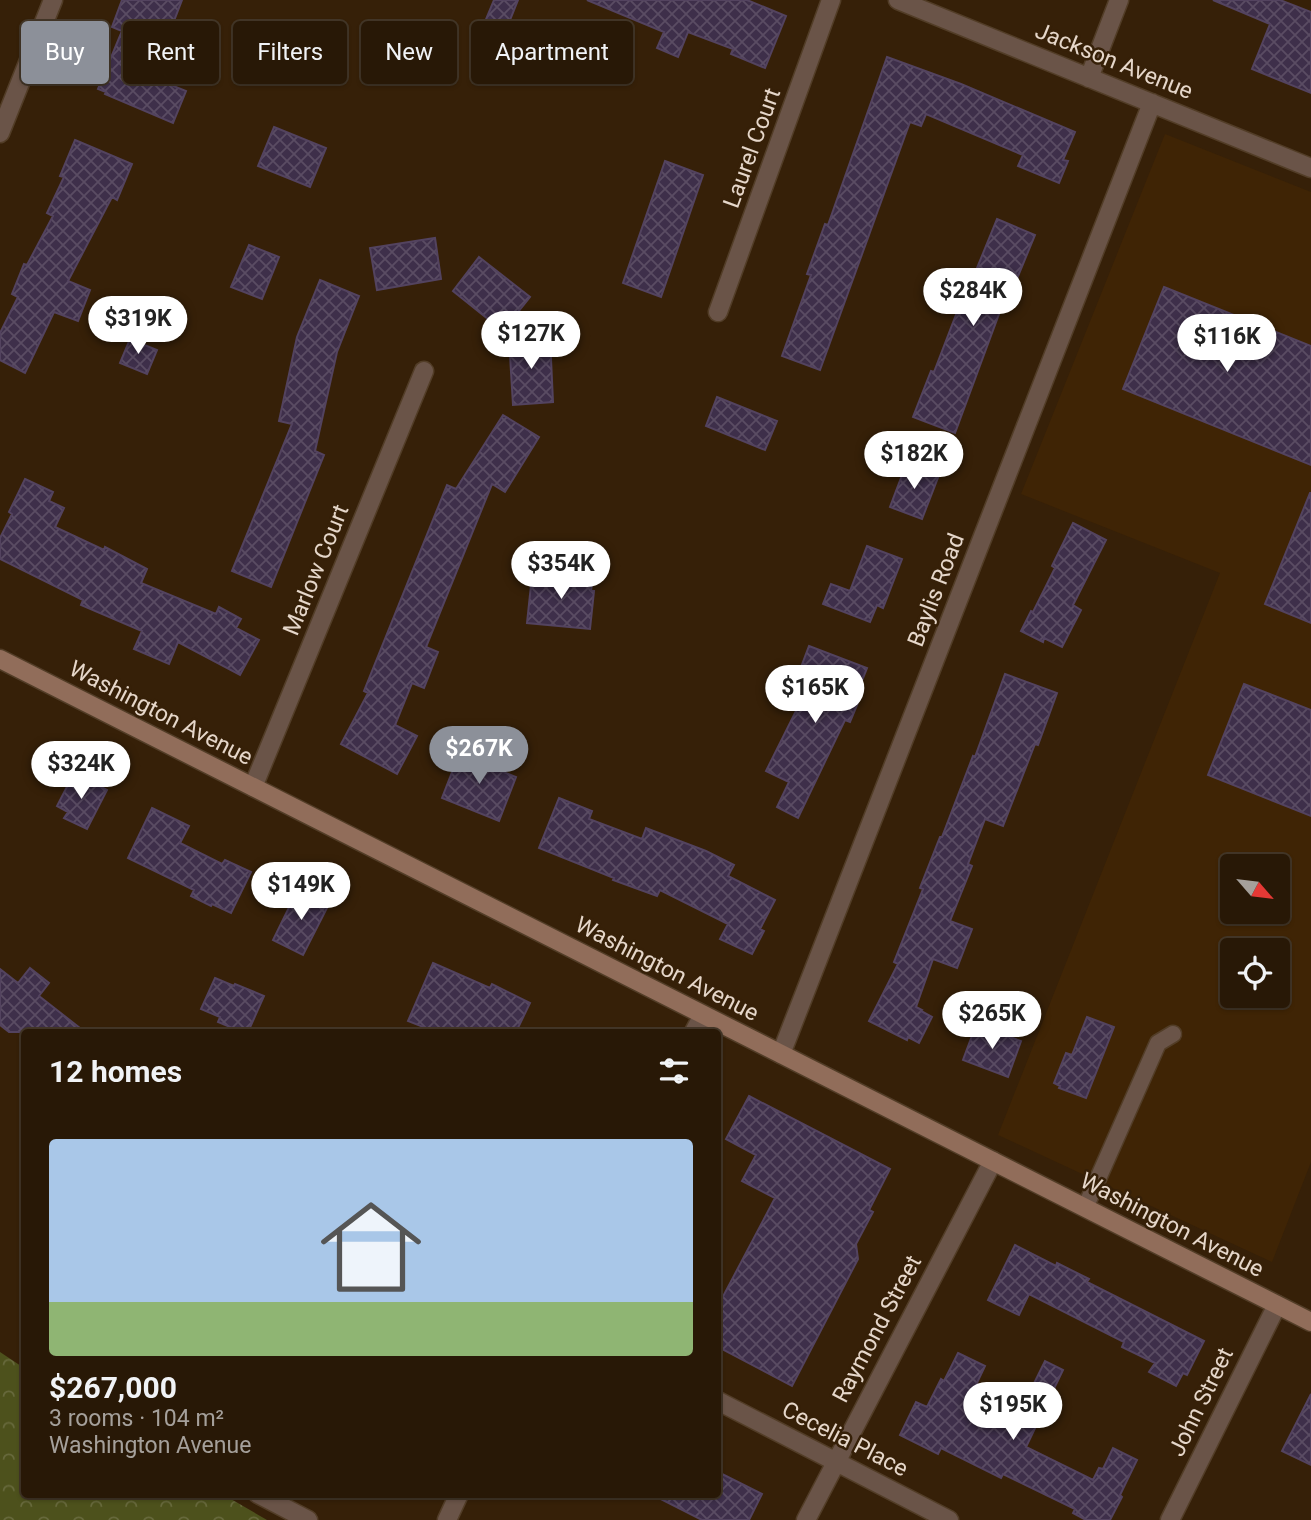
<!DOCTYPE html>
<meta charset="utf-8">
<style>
:root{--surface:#281806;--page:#342514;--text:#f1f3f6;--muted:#a5a09b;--line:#443728;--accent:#8c9099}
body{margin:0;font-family:Roboto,sans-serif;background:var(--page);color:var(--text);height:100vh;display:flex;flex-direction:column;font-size:26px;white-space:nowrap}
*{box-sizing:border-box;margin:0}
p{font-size:23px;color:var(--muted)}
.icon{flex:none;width:38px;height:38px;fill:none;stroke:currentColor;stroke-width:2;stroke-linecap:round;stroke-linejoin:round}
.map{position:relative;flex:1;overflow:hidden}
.details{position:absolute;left:21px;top:1029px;width:700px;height:469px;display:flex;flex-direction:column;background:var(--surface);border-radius:7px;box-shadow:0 2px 5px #0004,0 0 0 2px var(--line)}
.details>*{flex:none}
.top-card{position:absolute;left:21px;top:21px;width:700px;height:63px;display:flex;gap:14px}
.needle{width:46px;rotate:118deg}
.tools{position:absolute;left:1220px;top:854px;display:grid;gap:14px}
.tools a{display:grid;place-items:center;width:70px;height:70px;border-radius:7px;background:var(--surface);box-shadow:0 2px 5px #0004,0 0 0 2px var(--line);font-size:35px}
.price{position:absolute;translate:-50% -60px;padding:0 16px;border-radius:24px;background:#fff;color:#222;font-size:23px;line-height:46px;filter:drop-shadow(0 2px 4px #0008)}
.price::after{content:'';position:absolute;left:50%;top:42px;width:21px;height:16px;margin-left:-10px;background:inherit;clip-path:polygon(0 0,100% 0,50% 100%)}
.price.selected{background:var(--accent);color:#fff}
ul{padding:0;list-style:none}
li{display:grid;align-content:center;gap:14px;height:371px;padding:0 28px}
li+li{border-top:2px solid var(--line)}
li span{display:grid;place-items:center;height:217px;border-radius:7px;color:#555}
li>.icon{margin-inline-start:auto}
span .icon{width:126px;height:126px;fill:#fffc;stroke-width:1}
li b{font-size:30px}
h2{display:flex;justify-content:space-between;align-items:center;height:84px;padding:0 28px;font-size:30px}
.chip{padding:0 24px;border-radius:7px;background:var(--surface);box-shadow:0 2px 5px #0004,0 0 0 2px var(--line);font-size:24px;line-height:63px}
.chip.selected{background:var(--accent);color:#fff}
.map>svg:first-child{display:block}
.built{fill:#3f2405;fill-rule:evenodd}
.park{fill:url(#park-crowns)}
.building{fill:url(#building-cross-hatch);stroke:#53435f;stroke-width:2}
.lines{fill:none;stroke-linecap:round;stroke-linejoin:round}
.lane-casing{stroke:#523d27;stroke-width:19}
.street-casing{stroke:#523d27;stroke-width:21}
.secondary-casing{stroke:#523d27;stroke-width:21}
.lane{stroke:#6a5448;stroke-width:16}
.street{stroke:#6a5448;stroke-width:18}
.secondary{stroke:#916d5a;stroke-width:18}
.labels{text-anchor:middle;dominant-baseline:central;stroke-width:5;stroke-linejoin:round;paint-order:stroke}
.street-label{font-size:23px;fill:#e6d7ca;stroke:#362008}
</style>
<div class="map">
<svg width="1311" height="1520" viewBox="0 0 1311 1520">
<defs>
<pattern id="park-crowns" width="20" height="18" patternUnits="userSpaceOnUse" patternTransform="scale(1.75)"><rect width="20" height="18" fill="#4d511c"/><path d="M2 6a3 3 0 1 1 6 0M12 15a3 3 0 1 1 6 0" fill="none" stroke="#67693c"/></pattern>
<pattern id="building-cross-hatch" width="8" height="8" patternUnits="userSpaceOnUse" patternTransform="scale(1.75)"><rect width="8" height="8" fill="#3e2f4a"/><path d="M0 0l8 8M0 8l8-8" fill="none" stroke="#5a4c63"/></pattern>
</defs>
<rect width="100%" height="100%" fill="#362008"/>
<path class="built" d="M 1165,134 L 1311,192 L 1311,1162 L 1272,1262 L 998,1135 L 1220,573 L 1021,494 ZM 1232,866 L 1278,866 L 1278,912 L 1232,912 ZM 1232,950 L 1278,950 L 1278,996 L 1232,996 Z"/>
<path class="park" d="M 0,1352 L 24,1368 L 24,1494 L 224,1495 L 267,1520 L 0,1520 Z"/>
<path class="building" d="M 122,0 L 182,0 L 154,73 L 157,75 L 156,79 L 186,91 L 173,123 L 105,94 L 106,92 L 98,89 L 122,31 L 112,27 Z
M 494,0 L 518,0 L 496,55 L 475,46 Z
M 587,0 L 747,0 L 786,16 L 765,68 L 731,54 L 733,49 L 688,32 L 678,57 L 657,48 L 664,32 Z
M 1213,0 L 1280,0 L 1311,12 L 1311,93 L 1252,69 L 1270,24 Z
M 887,57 L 961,84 L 1075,132 L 1063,160 L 1068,161 L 1059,183 L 1018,166 L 1023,155 L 926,114 L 921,126 L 910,122 L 820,370 L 782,356 L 811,275 L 807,274 L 825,224 L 828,225 Z
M 274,127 L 326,148 L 310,187 L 258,166 Z
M 75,140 L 132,164 L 117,200 L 112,197 L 68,281 L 90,290 L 78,321 L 54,312 L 25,373 L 0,360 L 0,333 L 18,297 L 12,294 L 24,264 L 27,265 L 53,216 L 47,213 L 64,177 L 60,176 Z
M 665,161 L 703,175 L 661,297 L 623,283 Z
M 997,219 L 1035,235 L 1016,281 L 1012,279 L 955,433 L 913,417 L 931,371 L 934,372 L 964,294 L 966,295 Z
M 435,238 L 441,279 L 377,290 L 370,248 Z
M 249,245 L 279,257 L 262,299 L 231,287 Z
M 479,257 L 530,297 L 503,331 L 453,291 Z
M 320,280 L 359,296 L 337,352 L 315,451 L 324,455 L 271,587 L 232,571 L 292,424 L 279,421 L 297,337 Z
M 1164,287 L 1311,346 L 1311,465 L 1123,389 Z
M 550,337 L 553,402 L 513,405 L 509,339 Z
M 130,339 L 157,350 L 147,374 L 120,363 Z
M 717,397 L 777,421 L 765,450 L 706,426 Z
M 503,415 L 539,437 L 505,492 L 492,484 L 426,647 L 438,652 L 424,688 L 412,683 L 395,725 L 417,736 L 397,774 L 341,744 L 368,693 L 364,691 L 447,485 L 456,489 Z
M 907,462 L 939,475 L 922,519 L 890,507 Z
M 25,479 L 53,492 L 49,501 L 64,508 L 55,527 L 104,550 L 105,547 L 147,569 L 141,583 L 216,614 L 219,607 L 241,619 L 236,628 L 259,640 L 240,675 L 178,642 L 169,664 L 134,649 L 142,631 L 81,605 L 83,600 L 0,559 L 0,538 L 12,514 L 9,512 Z
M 1310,493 L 1311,493 L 1311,623 L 1265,604 Z
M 1073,523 L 1106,540 L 1073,605 L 1081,610 L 1062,647 L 1044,638 L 1043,642 L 1021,631 L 1031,611 L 1033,612 L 1055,568 L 1052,566 Z
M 867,546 L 902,559 L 883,608 L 877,605 L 870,622 L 823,604 L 831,584 L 850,591 Z
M 537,571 L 593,577 L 591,591 L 594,591 L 590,629 L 527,623 L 531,585 L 535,585 Z
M 809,646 L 867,668 L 856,696 L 860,698 L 850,722 L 845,720 L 798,818 L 777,807 L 789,782 L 766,771 L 800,703 L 798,702 L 809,673 L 800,670 Z
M 1005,674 L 1057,693 L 1038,745 L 1035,744 L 1003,826 L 985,819 L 968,864 L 972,866 L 950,921 L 972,929 L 957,968 L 933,959 L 916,1007 L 922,1010 L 921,1011 L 932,1017 L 919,1043 L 908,1037 L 907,1040 L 869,1021 L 898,964 L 894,962 L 923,889 L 920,888 L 940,837 L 942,837 L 973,756 L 975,757 Z
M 1244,684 L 1311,710 L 1311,816 L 1208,775 Z
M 461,749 L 493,761 L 491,767 L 516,777 L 499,821 L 442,798 Z
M 74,773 L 107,790 L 87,829 L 64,818 L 68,812 L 57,806 Z
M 559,798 L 592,811 L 589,819 L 642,839 L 646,828 L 706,851 L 734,865 L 728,876 L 775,900 L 760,929 L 764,931 L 752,954 L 720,939 L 728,924 L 660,890 L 657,896 L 613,880 L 614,878 L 539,848 Z
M 152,808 L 189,826 L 180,843 L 222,864 L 225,860 L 251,872 L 231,913 L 212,904 L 211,906 L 191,896 L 194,890 L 128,858 Z
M 298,889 L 329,904 L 303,955 L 273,940 Z
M 433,963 L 490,988 L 492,984 L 530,1003 L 516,1032 L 436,1032 L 408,1021 Z
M 30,968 L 49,983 L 39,996 L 85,1032 L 9,1032 L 0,1025 L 0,969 L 18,983 Z
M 215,978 L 234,986 L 235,984 L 264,996 L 248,1032 L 242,1032 L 218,1022 L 220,1017 L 201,1009 Z
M 1087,1017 L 1114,1027 L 1086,1098 L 1059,1088 L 1060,1086 L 1054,1083 L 1066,1053 L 1072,1055 Z
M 976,1025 L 1021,1041 L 1008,1077 L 963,1060 Z
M 749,1096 L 890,1169 L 869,1210 L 873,1212 L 856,1244 L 858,1259 L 792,1386 L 718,1347 L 718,1306 L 775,1198 L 742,1181 L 756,1155 L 726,1139 Z
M 1015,1245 L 1056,1266 L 1057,1263 L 1089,1279 L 1087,1282 L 1204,1341 L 1187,1375 L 1183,1373 L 1176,1386 L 1149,1372 L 1155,1363 L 1122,1347 L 1124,1342 L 1029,1294 L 1019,1315 L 988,1300 Z
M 958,1353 L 985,1366 L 967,1404 L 1012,1428 L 1045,1361 L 1063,1370 L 1026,1447 L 1093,1480 L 1099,1468 L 1103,1469 L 1113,1448 L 1137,1460 L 1120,1495 L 1122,1497 L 1110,1520 L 1086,1520 L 1073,1513 L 1075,1509 L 1003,1474 L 1001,1478 L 941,1448 L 938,1454 L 900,1435 L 916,1402 L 927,1407 L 941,1379 L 944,1381 Z
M 1311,1394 L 1311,1465 L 1282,1451 Z
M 718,1472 L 762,1494 L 749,1520 L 702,1520 L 651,1494 L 718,1494 Z"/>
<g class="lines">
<defs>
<path id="lane" d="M 1085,1208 L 1158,1043 L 1173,1034"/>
<path id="street" d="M 898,0 L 1311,168
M 1089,78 L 1119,0
M 0,133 L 53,0
M 718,312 L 831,0
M 253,787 L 424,371
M 694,1032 L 703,1015
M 781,1054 L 1152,103
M 718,1401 L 949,1520
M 258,1494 L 308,1520
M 447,1520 L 459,1494
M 806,1520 L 993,1161
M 1170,1520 L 1277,1305"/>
<path id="secondary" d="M 0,659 L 1311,1322"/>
</defs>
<use href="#lane" class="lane-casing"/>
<use href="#street" class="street-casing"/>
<use href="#secondary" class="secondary-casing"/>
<use href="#lane" class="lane"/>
<use href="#street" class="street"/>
<use href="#secondary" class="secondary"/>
</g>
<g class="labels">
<g class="street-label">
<text transform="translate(1114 61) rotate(22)">Jackson Avenue</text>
<text transform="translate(752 148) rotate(-70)">Laurel Court</text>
<text transform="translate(316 570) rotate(-68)">Marlow Court</text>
<text transform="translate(936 590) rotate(-69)">Baylis Road</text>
<text transform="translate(161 713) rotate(27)">Washington Avenue</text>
<text transform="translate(667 969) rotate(27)">Washington Avenue</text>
<text transform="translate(1172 1225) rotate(27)">Washington Avenue</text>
<text transform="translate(877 1329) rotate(-62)">Raymond Street</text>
<text transform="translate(1201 1402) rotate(-64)">John Street</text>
<text transform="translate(845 1439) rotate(27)">Cecelia Place</text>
</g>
</g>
</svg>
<div class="tools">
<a><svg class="needle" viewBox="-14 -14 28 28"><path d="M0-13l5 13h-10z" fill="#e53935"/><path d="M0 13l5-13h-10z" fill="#a5a09b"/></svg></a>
<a><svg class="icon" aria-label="locate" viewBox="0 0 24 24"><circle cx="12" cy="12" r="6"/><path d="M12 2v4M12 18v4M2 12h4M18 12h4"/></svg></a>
</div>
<b class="price" style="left:973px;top:328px">$284K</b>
<b class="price" style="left:138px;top:356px">$319K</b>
<b class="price" style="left:531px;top:371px">$127K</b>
<b class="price" style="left:1227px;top:374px">$116K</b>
<b class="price" style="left:914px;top:491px">$182K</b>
<b class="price" style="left:561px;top:601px">$354K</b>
<b class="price" style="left:815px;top:725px">$165K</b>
<b class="price selected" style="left:479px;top:786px">$267K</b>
<b class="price" style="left:81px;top:801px">$324K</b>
<b class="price" style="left:301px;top:922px">$149K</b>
<b class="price" style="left:992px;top:1051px">$265K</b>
<b class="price" style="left:1013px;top:1442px">$195K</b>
<div class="top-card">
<a class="chip selected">Buy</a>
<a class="chip">Rent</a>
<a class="chip">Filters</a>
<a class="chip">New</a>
<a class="chip">Apartment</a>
</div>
<section class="details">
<h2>12 homes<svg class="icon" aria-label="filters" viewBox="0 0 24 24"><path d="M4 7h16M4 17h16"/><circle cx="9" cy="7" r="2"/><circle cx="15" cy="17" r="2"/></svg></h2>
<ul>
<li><span style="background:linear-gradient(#a9c7e8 75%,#8fb573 0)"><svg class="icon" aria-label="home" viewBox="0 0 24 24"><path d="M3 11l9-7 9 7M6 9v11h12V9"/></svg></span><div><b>$267,000</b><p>3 rooms · 104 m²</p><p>Washington Avenue</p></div></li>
</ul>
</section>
</div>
